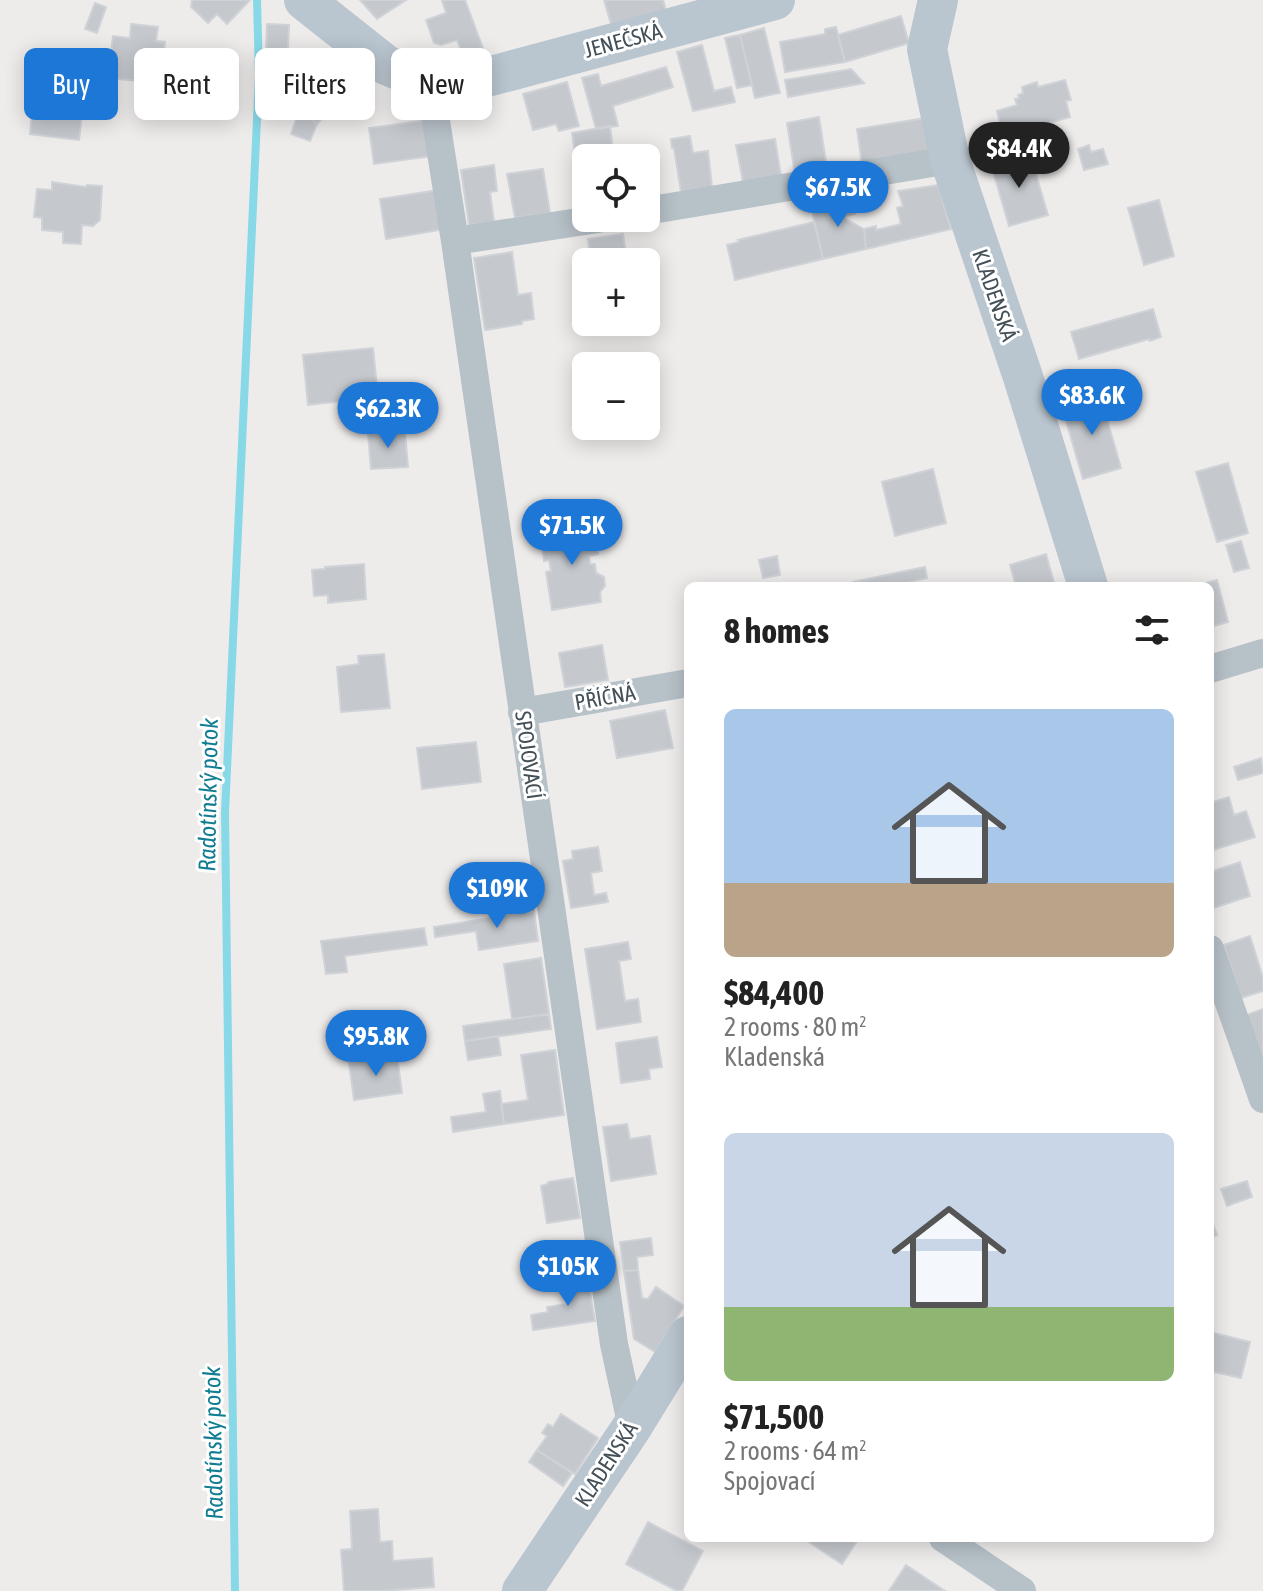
<!DOCTYPE html>
<meta charset="utf-8">
<style>
:root{--surface:#fff;--page:#f2f2f2;--text:#222;--muted:#767676;--accent:#1d77d6}
body{margin:0;font-family:"Asap Condensed",sans-serif;background:var(--page);color:var(--text);height:100vh;display:flex;flex-direction:column;font-size:30px;white-space:nowrap}
*{box-sizing:border-box;margin:0}
p{font-size:26px;color:var(--muted)}
.icon{flex:none;width:44px;height:44px;fill:none;stroke:currentColor;stroke-width:2;stroke-linecap:round;stroke-linejoin:round}
.map{position:relative;flex:1;overflow:hidden}
.side{position:absolute;left:684px;top:582px;width:530px;height:960px;display:flex;flex-direction:column;background:var(--surface);border-radius:12px;box-shadow:0 4px 20px #0003}
.side>*{flex:none}
.guide{position:absolute;left:24px;top:48px;width:540px;height:72px;display:flex;gap:16px}
.buttons{position:absolute;left:572px;top:144px;display:grid;gap:16px}
.buttons a{display:grid;place-items:center;width:88px;height:88px;border-radius:12px;background:var(--surface);box-shadow:0 4px 20px #0003;font-size:40px}
.price{position:absolute;translate:-50% -68px;padding:0 18px;border-radius:28px;background:var(--accent);color:#fff;font-size:26px;line-height:52px;filter:drop-shadow(0 2px 4px #0008)}
.price::after{content:'';position:absolute;left:50%;top:48px;width:24px;height:18px;margin-left:-12px;background:inherit;clip-path:polygon(0 0,100% 0,50% 100%)}
.price.selected{background:#222;color:#fff}
ul{padding:0;list-style:none}
li{display:grid;align-content:center;gap:16px;height:424px;padding:0 40px}
li span{display:grid;place-items:center;height:248px;border-radius:12px;color:#555}
li>.icon{margin-inline-start:auto}
span .icon{width:144px;height:144px;fill:#fffc;stroke-width:1}
li b{font-size:34px}
h2{display:flex;justify-content:space-between;align-items:center;height:96px;padding:0 40px;font-size:34px}
.chip{padding:0 28px;border-radius:12px;background:var(--surface);box-shadow:0 4px 20px #0003;font-size:28px;line-height:72px}
.chip.selected{background:var(--accent);color:#fff}
.map>svg:first-child{display:block}
.lines{fill:none;stroke-linecap:round;stroke-linejoin:round}
.stream{stroke:#87d9e8;stroke-width:8}
.building{fill:#c5c9ce;stroke:#cfd2d7;stroke-width:2}
.street{stroke:#b7c1c8;stroke-width:28}
.secondary{stroke:#b9c5cf;stroke-width:40}
.labels{text-anchor:middle;dominant-baseline:central;stroke-width:6;stroke-linejoin:round;paint-order:stroke}
.street-label{font-size:22px;fill:#445058;stroke:#fff}
.water-label{font-size:24px;font-style:italic;fill:#107d92;stroke:#fff}
</style>
<div class="map">
<svg width="1263" height="1591" viewBox="0 0 1263 1591">
<rect width="100%" height="100%" fill="#eeebeb"/>
<g class="lines">
<path class="stream" d="M 235,1591 L 225,813 L 259,76 L 257,0"/>
</g>
<path class="building" d="M 192,0 L 250,0 L 227,24 L 217,14 L 208,23 L 191,7 Z
M 360,0 L 406,0 L 377,19 Z
M 442,0 L 465,0 L 487,59 L 466,64 L 457,40 L 441,45 L 434,43 L 426,20 L 446,13 Z
M 604,0 L 663,0 L 666,11 L 612,27 Z
M 95,3 L 106,7 L 97,33 L 85,29 Z
M 901,16 L 909,43 L 845,62 L 838,35 Z
M 131,24 L 158,27 L 156,41 L 165,42 L 160,83 L 108,78 L 113,36 L 130,38 Z
M 267,24 L 289,25 L 288,50 L 266,49 Z
M 836,27 L 845,62 L 785,72 L 780,42 L 825,34 L 825,29 Z
M 764,28 L 780,93 L 755,98 L 740,35 Z
M 740,35 L 752,85 L 737,88 L 725,38 Z
M 702,45 L 714,91 L 731,87 L 735,102 L 693,111 L 677,52 Z
M 321,64 L 348,90 L 317,124 L 289,98 Z
M 666,67 L 673,87 L 613,106 L 618,126 L 596,129 L 582,78 L 598,74 L 601,86 Z
M 851,69 L 864,83 L 788,97 L 785,80 Z
M 1065,80 L 1071,100 L 1066,101 L 1070,117 L 1003,136 L 997,111 L 1017,105 L 1015,99 L 1019,98 L 1018,95 L 1023,93 L 1022,87 L 1037,82 L 1038,87 Z
M 567,82 L 579,126 L 559,131 L 556,124 L 533,130 L 523,94 Z
M 33,100 L 64,105 L 65,103 L 83,105 L 79,140 L 30,134 Z
M 300,108 L 317,124 L 310,141 L 291,134 Z
M 819,117 L 827,169 L 795,174 L 787,123 Z
M 926,118 L 935,152 L 862,164 L 857,129 Z
M 429,120 L 433,156 L 374,164 L 369,128 Z
M 610,126 L 614,158 L 586,158 L 586,207 L 583,207 L 572,133 Z
M 690,136 L 693,153 L 708,151 L 712,187 L 681,192 L 674,148 L 672,148 L 671,139 Z
M 775,139 L 781,176 L 743,182 L 736,145 Z
M 1089,145 L 1091,152 L 1103,149 L 1108,164 L 1084,170 L 1078,149 Z
M 1030,154 L 1048,215 L 1009,226 L 991,164 Z
M 494,165 L 497,191 L 490,192 L 494,222 L 469,225 L 461,170 Z
M 543,169 L 550,213 L 515,218 L 507,174 Z
M 52,182 L 86,187 L 87,185 L 102,186 L 100,220 L 93,226 L 82,225 L 81,244 L 63,243 L 63,232 L 42,230 L 42,218 L 34,217 L 37,189 L 52,190 Z
M 938,185 L 951,229 L 866,249 L 864,229 L 876,226 L 876,230 L 901,224 L 897,208 L 903,206 L 898,191 Z
M 439,190 L 445,229 L 386,239 L 380,199 Z
M 851,198 L 855,214 L 845,216 L 846,219 L 864,229 L 866,249 L 823,259 L 811,206 Z
M 1159,200 L 1174,256 L 1144,265 L 1128,208 Z
M 814,222 L 823,259 L 735,280 L 727,245 L 739,242 L 738,240 Z
M 623,234 L 627,262 L 591,262 L 588,239 Z
M 512,252 L 518,295 L 531,293 L 534,319 L 522,321 L 522,324 L 485,330 L 474,258 Z
M 1153,309 L 1161,337 L 1150,341 L 1149,339 L 1079,359 L 1071,332 Z
M 373,348 L 378,397 L 308,405 L 303,355 Z
M 1100,395 L 1121,468 L 1083,479 L 1062,407 Z
M 405,432 L 408,467 L 371,469 L 368,434 Z
M 1228,463 L 1248,533 L 1217,542 L 1196,472 Z
M 933,469 L 946,523 L 895,536 L 882,482 Z
M 593,525 L 598,554 L 589,556 L 590,564 L 595,564 L 596,573 L 604,577 L 605,586 L 600,592 L 601,602 L 552,610 L 546,572 L 551,571 L 549,560 L 544,561 L 540,534 Z
M 1241,541 L 1249,568 L 1234,572 L 1226,545 Z
M 1046,554 L 1055,586 L 1016,586 L 1010,565 Z
M 777,556 L 780,575 L 763,578 L 759,560 Z
M 364,564 L 366,599 L 328,603 L 328,595 L 314,596 L 312,570 L 325,569 L 325,567 Z
M 925,567 L 927,578 L 901,584 L 901,586 L 854,586 L 853,582 Z
M 1217,580 L 1228,622 L 1210,627 L 1210,586 L 1195,586 Z
M 602,645 L 608,680 L 565,687 L 559,653 Z
M 384,654 L 390,708 L 341,712 L 337,667 L 359,664 L 358,656 Z
M 665,710 L 673,748 L 617,758 L 610,721 Z
M 476,742 L 481,782 L 422,789 L 417,748 Z
M 1261,758 L 1263,773 L 1238,780 L 1234,767 Z
M 1229,797 L 1234,815 L 1246,811 L 1255,837 L 1210,851 L 1210,803 Z
M 598,847 L 602,871 L 591,873 L 594,895 L 606,893 L 608,902 L 571,908 L 563,861 L 573,859 L 572,851 Z
M 1240,862 L 1250,896 L 1213,908 L 1210,900 L 1210,872 Z
M 528,874 L 534,911 L 494,917 L 488,880 Z
M 534,911 L 538,941 L 479,950 L 476,931 L 435,937 L 434,927 Z
M 424,928 L 427,945 L 345,956 L 347,972 L 326,974 L 321,941 Z
M 1250,936 L 1263,978 L 1263,991 L 1241,998 L 1224,945 Z
M 628,942 L 631,959 L 619,961 L 625,1001 L 638,999 L 641,1022 L 597,1029 L 585,949 Z
M 541,958 L 549,1014 L 512,1019 L 504,964 Z
M 1263,1009 L 1263,1068 L 1246,1015 Z
M 549,1014 L 551,1029 L 465,1041 L 463,1026 Z
M 498,1036 L 501,1055 L 468,1060 L 465,1041 Z
M 657,1037 L 662,1067 L 649,1069 L 650,1079 L 621,1083 L 616,1043 Z
M 555,1050 L 564,1115 L 504,1124 L 501,1104 L 528,1100 L 521,1055 Z
M 397,1056 L 402,1093 L 354,1100 L 349,1063 Z
M 500,1091 L 504,1124 L 453,1132 L 451,1117 L 486,1112 L 483,1094 Z
M 627,1124 L 630,1139 L 650,1136 L 656,1174 L 611,1181 L 603,1127 Z
M 573,1178 L 580,1218 L 547,1223 L 541,1186 L 548,1184 L 548,1182 Z
M 1247,1181 L 1252,1197 L 1227,1206 L 1221,1189 Z
M 1210,1216 L 1217,1235 L 1210,1238 Z
M 651,1238 L 653,1255 L 637,1257 L 638,1270 L 624,1271 L 620,1242 Z
M 638,1270 L 642,1298 L 648,1299 L 656,1287 L 684,1306 L 655,1352 L 634,1339 L 624,1271 Z
M 588,1280 L 595,1321 L 533,1330 L 531,1315 L 548,1312 L 547,1307 L 567,1304 L 564,1283 Z
M 1210,1332 L 1250,1342 L 1241,1378 L 1210,1371 Z
M 561,1414 L 598,1438 L 575,1474 L 537,1450 L 547,1436 L 542,1433 L 548,1424 L 553,1427 Z
M 537,1450 L 572,1473 L 563,1486 L 529,1462 Z
M 378,1509 L 380,1542 L 392,1541 L 393,1561 L 432,1558 L 434,1587 L 383,1591 L 344,1591 L 341,1550 L 352,1549 L 350,1511 Z
M 648,1522 L 703,1551 L 682,1591 L 677,1591 L 626,1564 Z
M 803,1538 L 859,1538 L 842,1564 Z
M 906,1565 L 945,1591 L 889,1591 Z"/>
<g class="lines">
<path class="street" d="M 430,83 L 455,241 L 614,1344 L 632,1427
M 646,211 L 950,160
M 455,241 L 604,218
M 1210,669 L 1263,653
M 522,712 L 688,683
M 1210,949 L 1263,1099
M 943,1538 L 1022,1591"/>
<path class="secondary" d="M 304,0 L 386,65 L 430,83 L 476,80 L 775,0
M 938,0 L 927,49 L 950,160 L 1023,377 L 1088,586
M 522,1591 L 632,1427 L 688,1336"/>
</g>
<g class="labels">
<g class="street-label">
<text transform="translate(623 40) rotate(-15)">JENEČSKÁ</text>
<text transform="translate(995 295) rotate(71)">KLADENSKÁ</text>
<text transform="translate(605 697) rotate(-10)">PŘÍČNÁ</text>
<text transform="translate(529 755) rotate(82)">SPOJOVACÍ</text>
<text transform="translate(606 1464) rotate(-57)">KLADENSKÁ</text>
</g>
<g class="water-label">
<text transform="translate(208 795) rotate(-89)">Radotínský potok</text>
<text transform="translate(213 1443) rotate(-91)">Radotínský potok</text>
</g>
</g>
</svg>
<div class="buttons">
<a><svg class="icon" aria-label="locate" viewBox="0 0 24 24"><circle cx="12" cy="12" r="6"/><path d="M12 2v4M12 18v4M2 12h4M18 12h4"/></svg></a>
<a>+</a>
<a>−</a>
</div>
<b class="price selected" style="left:1019px;top:190px">$84.4K</b>
<b class="price" style="left:838px;top:229px">$67.5K</b>
<b class="price" style="left:1092px;top:437px">$83.6K</b>
<b class="price" style="left:388px;top:450px">$62.3K</b>
<b class="price" style="left:572px;top:567px">$71.5K</b>
<b class="price" style="left:497px;top:930px">$109K</b>
<b class="price" style="left:376px;top:1078px">$95.8K</b>
<b class="price" style="left:568px;top:1308px">$105K</b>
<div class="guide">
<a class="chip selected">Buy</a>
<a class="chip">Rent</a>
<a class="chip">Filters</a>
<a class="chip">New</a>
</div>
<section class="side">
<h2>8 homes<svg class="icon" aria-label="filters" viewBox="0 0 24 24"><path d="M4 7h16M4 17h16"/><circle cx="9" cy="7" r="2"/><circle cx="15" cy="17" r="2"/></svg></h2>
<ul>
<li><span style="background:linear-gradient(#a9c7e8 70%,#b9a48a 0)"><svg class="icon" aria-label="home" viewBox="0 0 24 24"><path d="M3 11l9-7 9 7M6 9v11h12V9"/></svg></span><div><b>$84,400</b><p>2 rooms · 80 m²</p><p>Kladenská</p></div></li>
<li><span style="background:linear-gradient(#c9d6e8 70%,#8fb573 0)"><svg class="icon" aria-label="home" viewBox="0 0 24 24"><path d="M3 11l9-7 9 7M6 9v11h12V9"/></svg></span><div><b>$71,500</b><p>2 rooms · 64 m²</p><p>Spojovací</p></div></li>
</ul>
</section>
</div>
